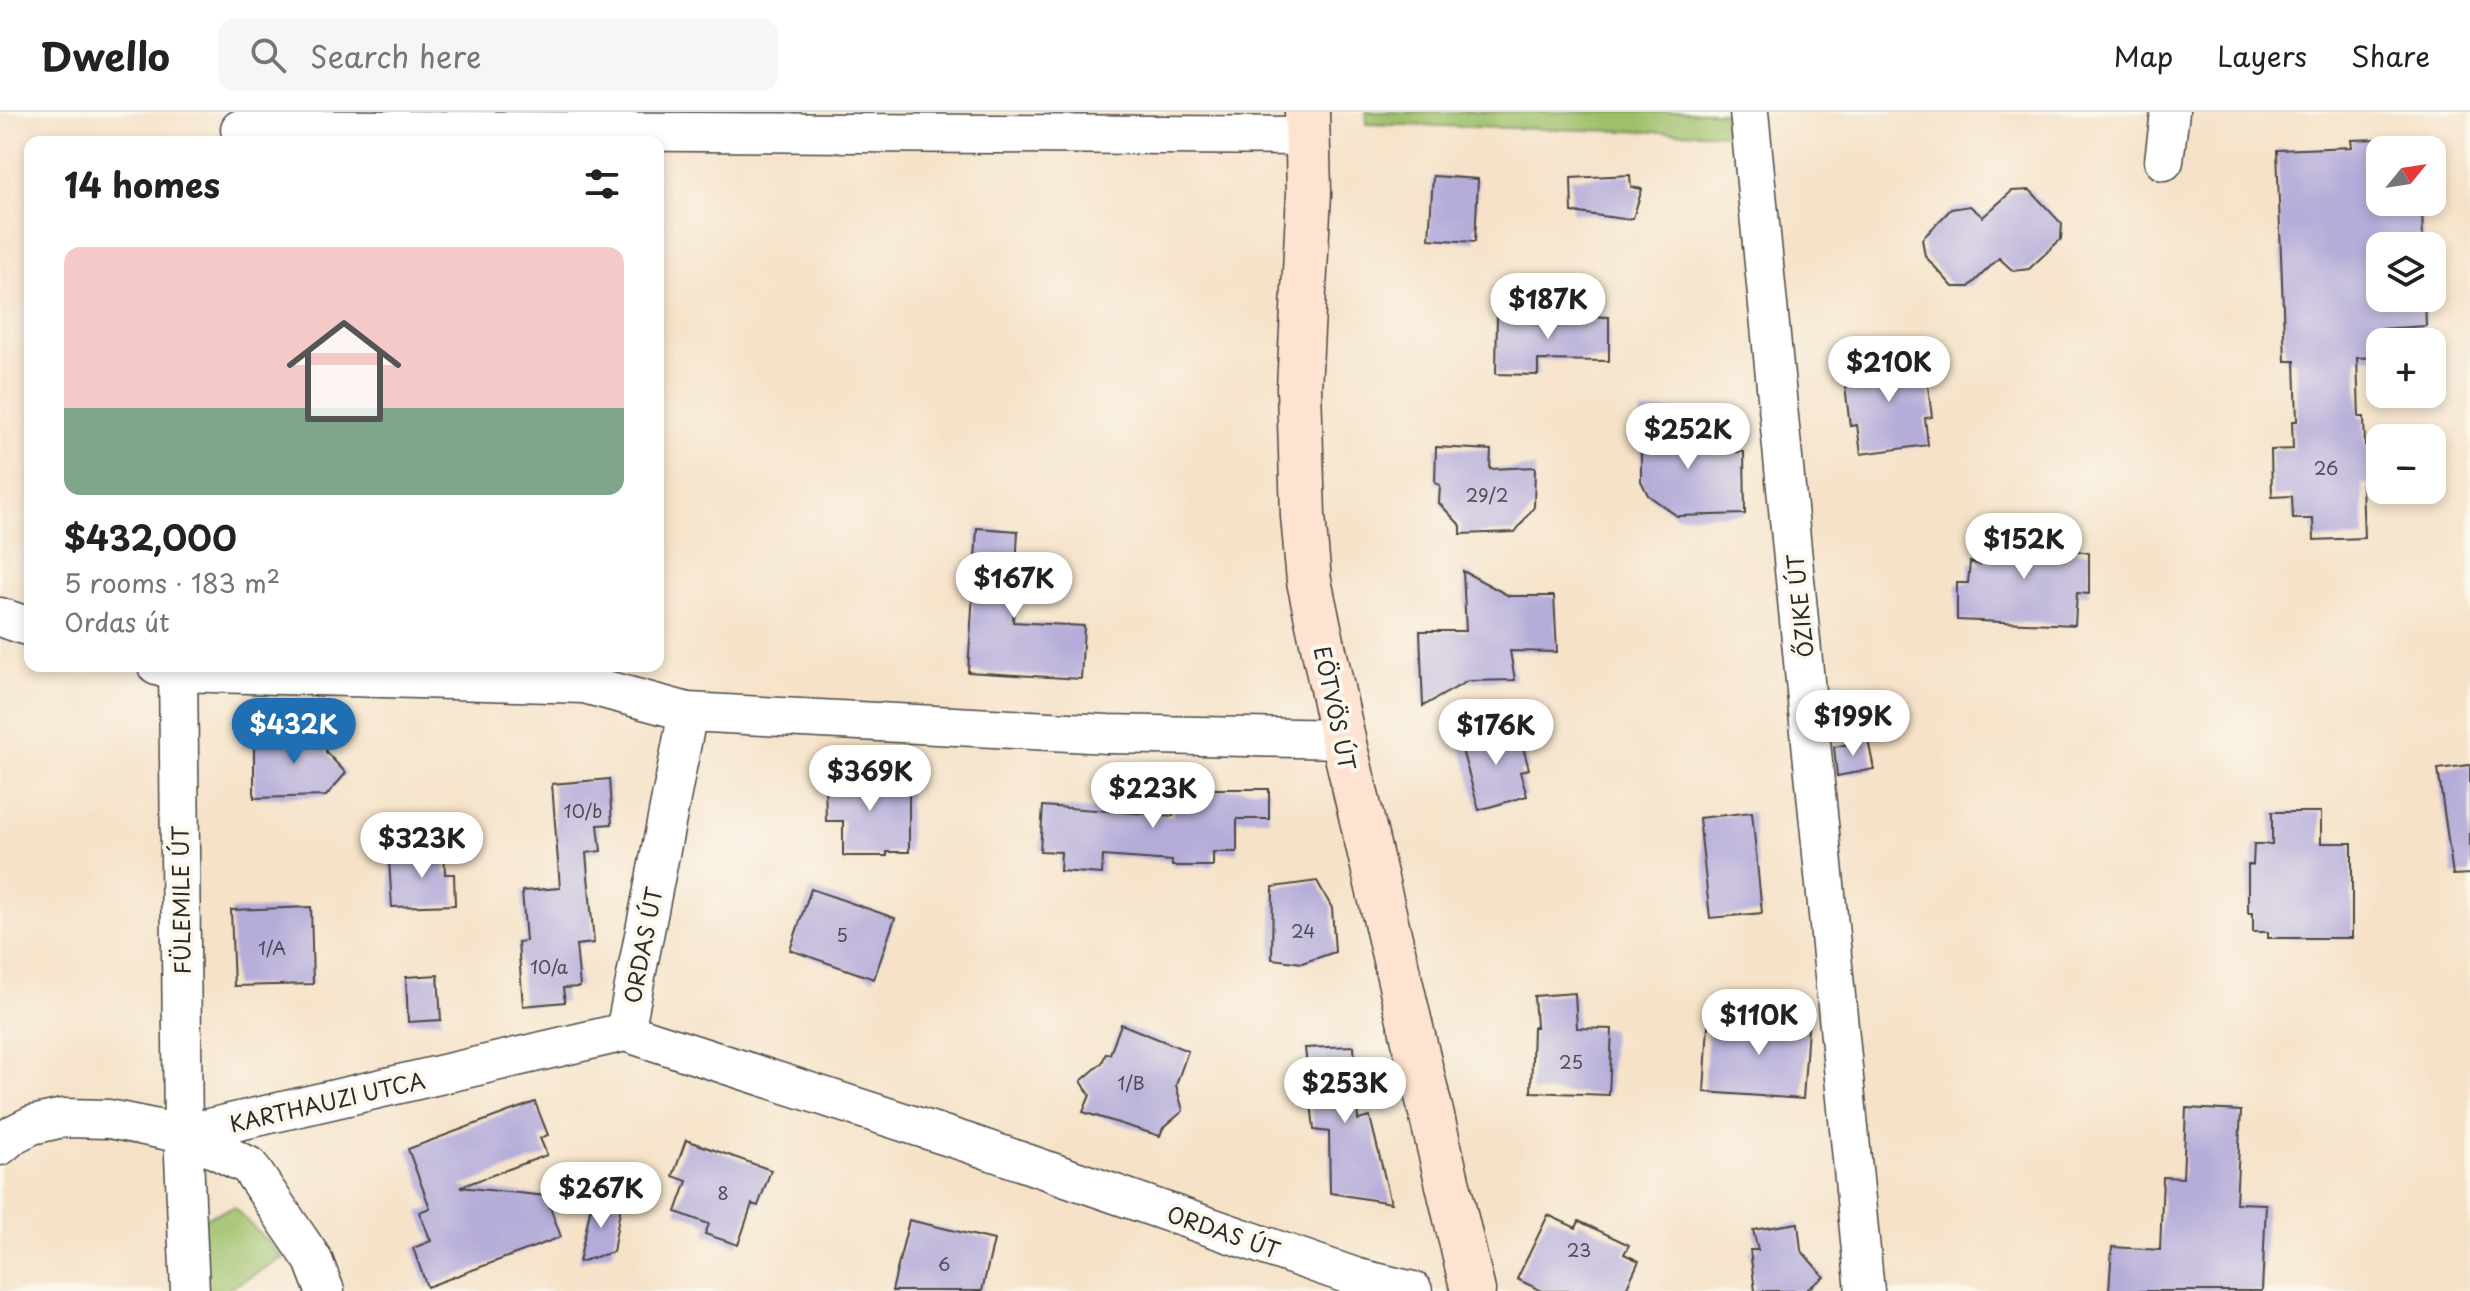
<!DOCTYPE html>
<meta charset="utf-8">
<style>
:root{--surface:#fff;--page:#f6f6f6;--text:#222;--muted:#767676;--line:#e0e0e0;--accent:#1f6fb2}
body{margin:0;font-family:"Playpen Sans",sans-serif;background:var(--page);color:var(--text);height:100vh;display:flex;flex-direction:column;font-size:30px;white-space:nowrap}
*{box-sizing:border-box;margin:0}
p{font-size:26px;color:var(--muted)}
.icon{flex:none;width:44px;height:44px;fill:none;stroke:currentColor;stroke-width:2;stroke-linecap:round;stroke-linejoin:round}
.map{position:relative;flex:1;overflow:hidden}
.side{position:absolute;left:24px;top:24px;width:640px;height:536px;display:flex;flex-direction:column;background:var(--surface);border-radius:16px;box-shadow:0 4px 12px #0003}
.side>*{flex:none}
.needle{width:52px;rotate:60deg}
.buttons{position:absolute;left:2366px;top:24px;display:grid;gap:16px}
.buttons a{display:grid;place-items:center;width:80px;height:80px;border-radius:16px;background:var(--surface);box-shadow:0 4px 12px #0003;font-size:40px}
.price{position:absolute;translate:-50% -68px;padding:0 18px;border-radius:28px;background:#fff;color:#222;font-size:26px;line-height:52px;filter:drop-shadow(0 2px 4px #0008)}
.price::after{content:'';position:absolute;left:50%;top:48px;width:24px;height:18px;margin-left:-12px;background:inherit;clip-path:polygon(0 0,100% 0,50% 100%)}
.price.selected{background:var(--accent);color:#fff}
ul{padding:0;list-style:none}
li{display:grid;align-content:center;gap:16px;height:424px;padding:0 40px}
li span{display:grid;place-items:center;height:248px;border-radius:16px;color:#555}
li>.icon{margin-inline-start:auto}
span .icon{width:144px;height:144px;fill:#fffc;stroke-width:1}
li b{font-size:34px}
h2{display:flex;justify-content:space-between;align-items:center;height:96px;padding:0 40px;font-size:34px}
header{display:flex;align-items:center;gap:48px;box-sizing:border-box;height:112px;padding:0 40px;background:var(--surface);border-bottom:2px solid var(--line)}
header strong{font-size:38px}
nav{display:flex;gap:44px;margin-inline-start:auto;font-size:28px}
.search{width:560px;height:72px;background:var(--page);display:flex;align-items:center;gap:20px;box-sizing:border-box;padding:0 28px;border-radius:16px;color:var(--muted);font-size:30px}
.map>svg:first-child{display:block}
.grass{fill:#9ec069;stroke:#64764a;stroke-width:2}
.building{fill:#b5acd9}
.lines{fill:none;stroke-linecap:round;stroke-linejoin:round}
.street-casing{stroke:#494643;stroke-width:41}
.secondary-casing{stroke:#494643;stroke-width:47}
.street{stroke:#fff;stroke-width:38}
.secondary{stroke:#fee3d1;stroke-width:44}
.labels{text-anchor:middle;dominant-baseline:central;stroke-width:8;stroke-linejoin:round;paint-order:stroke}
.number-label{font-size:18px;fill:#4e4b56}
.street-label{font-size:22px;fill:#2b2b2b;stroke:#fbf7ec}
</style>
<header>
<strong>Dwello</strong>
<div class="search"><svg class="icon" aria-label="search" viewBox="0 0 24 24"><circle cx="10" cy="10" r="6"/><path d="M15 15l6 6"/></svg>Search here</div>
<nav><a>Map</a><a>Layers</a><a>Share</a></nav>
</header>
<div class="map">
<svg width="2470" height="1179" viewBox="0 0 2470 1179">
<rect width="100%" height="100%" fill="#fbf7ec"/>
<filter id="ink" filterUnits="userSpaceOnUse"><feTurbulence type="fractalNoise" baseFrequency=".0125" numOctaves="2"/><feDisplacementMap in="SourceGraphic" scale="16" xChannelSelector="R" yChannelSelector="G"/><feConvolveMatrix kernelMatrix="1 2 1 2 8 2 1 2 1" color-interpolation-filters="sRGB"/></filter>
<filter id="wash" filterUnits="userSpaceOnUse"><feTurbulence type="fractalNoise" baseFrequency=".006" numOctaves="4" result="noise"/><feDisplacementMap in="SourceGraphic" scale="32" xChannelSelector="R" yChannelSelector="G"/><feGaussianBlur stdDeviation="1.8" result="paint"/><feColorMatrix in="noise" values="0 0 0 0 0 0 0 0 0 0 0 0 0 0 0 0 0 1.4 0 .05"/><feComposite in="paint" operator="in"/></filter>
<g filter="url(#wash)">
<rect width="100%" height="100%" fill="#f5e2c8"/>
<path class="grass" d="M 1366,0 L 1732,0 L 1735,22 L 1366,12 Z
M 234,1095 L 283,1146 L 225,1179 L 205,1179 L 201,1107 Z"/>
<g id="blocks">
<path class="building" d="M 2380,27 L 2380,90 L 2422,90 L 2423,134 L 2380,134 L 2380,186 L 2425,186 L 2426,214 L 2380,217 L 2380,245 L 2357,246 L 2359,305 L 2364,305 L 2365,333 L 2380,332 L 2380,372 L 2362,372 L 2364,426 L 2314,428 L 2313,407 L 2293,407 L 2292,384 L 2272,385 L 2271,338 L 2293,337 L 2292,309 L 2297,309 L 2295,249 L 2285,249 L 2277,38 L 2352,35 L 2351,28 Z
M 1630,63 L 1631,75 L 1642,77 L 1633,106 L 1624,107 L 1572,100 L 1571,66 Z
M 1433,64 L 1478,67 L 1475,130 L 1429,127 Z
M 2030,78 L 2062,112 L 2061,127 L 2029,157 L 2013,159 L 1999,146 L 1969,175 L 1953,175 L 1925,144 L 1922,127 L 1951,97 L 1970,94 L 1983,105 L 2012,79 Z
M 1497,201 L 1609,205 L 1609,249 L 1538,248 L 1538,263 L 1496,262 Z
M 1918,242 L 1921,268 L 1927,267 L 1932,305 L 1925,306 L 1928,333 L 1861,342 L 1857,313 L 1850,314 L 1845,274 L 1853,273 L 1850,250 Z
M 1680,298 L 1681,339 L 1744,340 L 1745,402 L 1677,404 L 1648,383 L 1641,369 L 1641,299 Z
M 1436,335 L 1491,338 L 1490,357 L 1535,355 L 1534,395 L 1515,420 L 1461,422 L 1461,414 L 1439,391 L 1440,373 L 1435,371 Z
M 2004,412 L 2024,414 L 2031,424 L 2052,424 L 2051,434 L 2089,441 L 2089,482 L 2077,481 L 2075,513 L 1957,508 L 1957,471 L 1968,471 L 1970,450 L 1980,453 L 1979,436 Z
M 977,416 L 1018,419 L 1013,510 L 1084,514 L 1081,567 L 968,560 Z
M 1463,459 L 1509,484 L 1554,484 L 1557,540 L 1510,539 L 1515,568 L 1468,569 L 1423,594 L 1420,519 L 1466,519 Z
M 1517,614 L 1529,657 L 1520,660 L 1527,684 L 1479,698 L 1460,631 Z
M 325,620 L 326,640 L 346,661 L 326,684 L 254,686 L 254,622 Z
M 1868,628 L 1874,657 L 1837,664 L 1834,635 Z
M 2470,653 L 2470,762 L 2453,763 L 2438,657 Z
M 849,660 L 882,660 L 881,669 L 909,668 L 909,740 L 887,740 L 887,744 L 843,744 L 843,709 L 826,709 L 825,666 L 849,666 Z
M 609,667 L 612,712 L 598,713 L 601,739 L 586,741 L 594,831 L 576,833 L 580,875 L 563,876 L 565,890 L 523,894 L 518,830 L 526,829 L 522,779 L 560,776 L 552,672 Z
M 1173,677 L 1269,677 L 1269,707 L 1237,707 L 1237,740 L 1213,740 L 1213,754 L 1172,754 L 1172,749 L 1103,744 L 1102,762 L 1060,759 L 1061,740 L 1040,739 L 1043,694 L 1173,704 Z
M 1752,700 L 1762,801 L 1710,806 L 1699,706 Z
M 2272,700 L 2321,700 L 2321,731 L 2352,731 L 2352,826 L 2268,826 L 2268,820 L 2253,820 L 2253,801 L 2248,801 L 2248,753 L 2253,753 L 2254,732 L 2272,732 Z
M 412,735 L 444,735 L 445,762 L 454,762 L 455,793 L 392,795 L 389,748 L 413,747 Z
M 1317,769 L 1332,796 L 1335,840 L 1302,851 L 1272,847 L 1273,775 Z
M 811,777 L 895,806 L 874,867 L 790,838 Z
M 311,795 L 313,872 L 234,874 L 231,798 Z
M 438,863 L 441,908 L 408,910 L 406,865 Z
M 1575,881 L 1577,916 L 1612,917 L 1609,983 L 1531,980 L 1533,915 L 1536,915 L 1534,884 Z
M 1774,900 L 1809,902 L 1803,987 L 1704,980 L 1708,913 L 1735,915 L 1735,908 L 1773,910 Z
M 1121,912 L 1188,939 L 1176,973 L 1183,999 L 1163,1016 L 1160,1024 L 1083,1000 L 1090,983 L 1081,969 L 1102,951 L 1106,941 L 1110,942 Z
M 1354,934 L 1358,1008 L 1370,1005 L 1391,1091 L 1330,1081 L 1329,1020 L 1314,1018 L 1305,936 Z
M 535,990 L 548,1023 L 540,1026 L 547,1043 L 460,1075 L 546,1084 L 561,1125 L 427,1175 L 413,1136 L 431,1129 L 419,1100 L 430,1096 L 408,1037 Z
M 2186,996 L 2241,999 L 2236,1091 L 2266,1092 L 2262,1179 L 2109,1179 L 2112,1135 L 2160,1138 L 2163,1065 L 2183,1066 Z
M 686,1028 L 771,1058 L 758,1094 L 752,1092 L 738,1133 L 705,1122 L 709,1112 L 676,1100 L 687,1069 L 673,1064 Z
M 592,1089 L 621,1092 L 613,1140 L 579,1150 Z
M 1548,1103 L 1576,1116 L 1579,1109 L 1629,1133 L 1624,1142 L 1639,1149 L 1625,1179 L 1542,1179 L 1517,1167 Z
M 909,1108 L 994,1128 L 982,1179 L 892,1179 Z
M 1798,1111 L 1801,1138 L 1824,1165 L 1805,1179 L 1755,1179 L 1750,1138 L 1758,1138 L 1753,1118 Z"/>
</g>
</g>
<g filter="url(#ink)">
<use href="#blocks" fill-opacity="0" stroke="#494643" stroke-width="2"/>
<g class="lines">
<defs>
<path id="street" d="M 1749,0 L 1865,1179
M 240,17 L 1308,24
M 2164,49 L 2170,0
M 0,505 L 30,515
M 157,554 L 177,560 L 584,572 L 688,600 L 1108,622 L 1343,627
M 178,554 L 183,1022 L 190,1179
M 625,920 L 968,1031 L 1358,1166 L 1413,1179
M 625,920 L 688,600
M 183,1022 L 625,920
M 0,1034 L 14,1022 L 32,1013 L 63,1006 L 109,1007 L 183,1022 L 249,1054 L 313,1148 L 325,1179"/>
<path id="secondary" d="M 1307,0 L 1309,81 L 1299,276 L 1303,404 L 1309,469 L 1343,627 L 1473,1179"/>
</defs>
<use href="#street" class="street-casing"/>
<use href="#secondary" class="secondary-casing"/>
<use href="#street" class="street"/>
<use href="#secondary" class="secondary"/>
</g>
</g>
<g class="labels">
<g class="number-label">
<text x="2326" y="355">26</text>
<text x="1487" y="382">29/2</text>
<text x="583" y="698">10/b</text>
<text x="1303" y="818">24</text>
<text x="842" y="822">5</text>
<text x="272" y="835">1/A</text>
<text x="549" y="854">10/a</text>
<text x="1571" y="949">25</text>
<text x="1131" y="970">1/B</text>
<text x="723" y="1080">8</text>
<text x="1579" y="1137">23</text>
<text x="944" y="1151">6</text>
</g>
<g class="street-label">
<text transform="translate(1799 494) rotate(-96)">ŐZIKE ÚT</text>
<text transform="translate(1336 596) rotate(78)">EÖTVÖS ÚT</text>
<text transform="translate(180 788) rotate(-91)">FÜLEMILE ÚT</text>
<text transform="translate(642 833) rotate(-79)">ORDAS ÚT</text>
<text transform="translate(327 989) rotate(-13)">KARTHAUZI UTCA</text>
<text transform="translate(1224 1119) rotate(19)">ORDAS ÚT</text>
</g>
</g>
</svg>
<div class="buttons">
<a><svg class="needle" viewBox="-14 -14 28 28"><path d="M0-13l5 13h-10z" fill="#e53935"/><path d="M0 13l5-13h-10z" fill="#767676"/></svg></a>
<a><svg class="icon" aria-label="layers" viewBox="0 0 24 24"><path d="M12 4l9 5-9 5-9-5zM3 14l9 5 9-5"/></svg></a>
<a>+</a>
<a>−</a>
</div>
<b class="price" style="left:1548px;top:229px">$187K</b>
<b class="price" style="left:1889px;top:292px">$210K</b>
<b class="price" style="left:1688px;top:359px">$252K</b>
<b class="price" style="left:2024px;top:469px">$152K</b>
<b class="price" style="left:1014px;top:508px">$167K</b>
<b class="price" style="left:1853px;top:646px">$199K</b>
<b class="price selected" style="left:294px;top:654px">$432K</b>
<b class="price" style="left:1496px;top:655px">$176K</b>
<b class="price" style="left:870px;top:701px">$369K</b>
<b class="price" style="left:1153px;top:718px">$223K</b>
<b class="price" style="left:422px;top:768px">$323K</b>
<b class="price" style="left:1759px;top:945px">$110K</b>
<b class="price" style="left:1345px;top:1013px">$253K</b>
<b class="price" style="left:601px;top:1118px">$267K</b>
<section class="side">
<h2>14 homes<svg class="icon" aria-label="filters" viewBox="0 0 24 24"><path d="M4 7h16M4 17h16"/><circle cx="9" cy="7" r="2"/><circle cx="15" cy="17" r="2"/></svg></h2>
<ul>
<li><span style="background:linear-gradient(#f6c9c9 65%,#7fa58c 0)"><svg class="icon" aria-label="home" viewBox="0 0 24 24"><path d="M3 11l9-7 9 7M6 9v11h12V9"/></svg></span><div><b>$432,000</b><p>5 rooms · 183 m²</p><p>Ordas út</p></div></li>
</ul>
</section>
</div>
